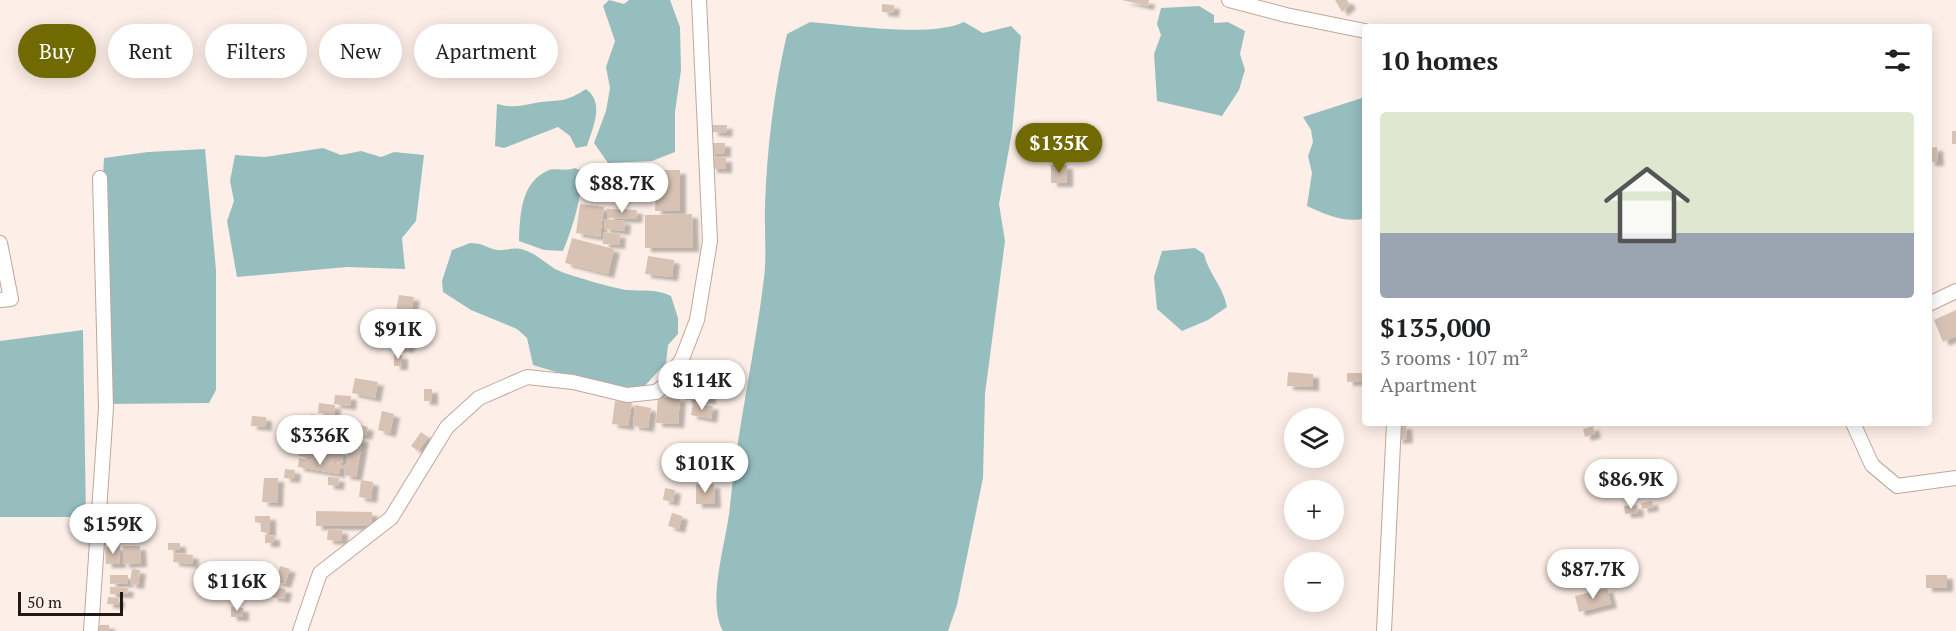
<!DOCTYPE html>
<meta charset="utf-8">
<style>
:root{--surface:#fff;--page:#f2f2f2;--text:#202124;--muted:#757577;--accent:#716a03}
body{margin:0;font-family:"PT Serif",serif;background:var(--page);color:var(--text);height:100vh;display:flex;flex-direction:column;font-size:22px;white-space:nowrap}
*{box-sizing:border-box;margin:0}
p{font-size:20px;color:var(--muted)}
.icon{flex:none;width:33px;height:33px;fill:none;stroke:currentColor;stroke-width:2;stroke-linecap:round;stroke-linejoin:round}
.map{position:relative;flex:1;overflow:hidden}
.panel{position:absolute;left:1362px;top:24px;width:570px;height:402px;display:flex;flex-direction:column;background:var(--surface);border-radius:6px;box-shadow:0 3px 15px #0003}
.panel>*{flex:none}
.banner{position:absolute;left:18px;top:24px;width:570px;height:54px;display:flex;gap:12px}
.buttons{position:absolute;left:1284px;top:408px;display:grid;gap:12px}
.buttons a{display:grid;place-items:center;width:60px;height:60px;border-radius:50%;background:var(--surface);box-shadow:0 3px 15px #0003;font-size:30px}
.scale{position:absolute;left:18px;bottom:15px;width:105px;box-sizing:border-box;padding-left:6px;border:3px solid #211915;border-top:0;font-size:16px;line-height:21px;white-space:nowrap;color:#211915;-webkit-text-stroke:4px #fdefe7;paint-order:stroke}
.price{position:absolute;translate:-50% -51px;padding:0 14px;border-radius:21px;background:#fff;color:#222;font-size:20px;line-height:39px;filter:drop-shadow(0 2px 3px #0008)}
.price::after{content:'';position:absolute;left:50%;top:36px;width:18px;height:14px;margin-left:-9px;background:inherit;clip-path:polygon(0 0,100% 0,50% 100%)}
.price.selected{background:var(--accent);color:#fff}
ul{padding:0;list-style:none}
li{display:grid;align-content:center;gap:12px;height:318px;padding:0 18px}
li span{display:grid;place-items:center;height:186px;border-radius:6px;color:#555}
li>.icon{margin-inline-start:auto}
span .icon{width:108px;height:108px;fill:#fffc;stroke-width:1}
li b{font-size:26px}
h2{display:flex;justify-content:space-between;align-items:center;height:72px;padding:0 18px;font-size:26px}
.tag{padding:0 21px;border-radius:27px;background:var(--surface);box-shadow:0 3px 15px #0003;font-size:21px;line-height:54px}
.tag.selected{background:var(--accent);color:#fff}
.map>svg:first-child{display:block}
.water{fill:#97bebf}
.building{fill:#d7c2b4;filter:url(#shadow)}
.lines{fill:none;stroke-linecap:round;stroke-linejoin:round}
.minor-casing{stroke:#bda89b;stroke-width:16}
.minor{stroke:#fff;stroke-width:14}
</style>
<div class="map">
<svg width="1956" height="631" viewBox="0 0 1956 631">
<defs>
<filter id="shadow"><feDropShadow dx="6" dy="4" stdDeviation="1.5" flood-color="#0004"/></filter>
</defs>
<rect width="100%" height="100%" fill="#fdefe7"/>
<path class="water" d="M 609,0 L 624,4 L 629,0 L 670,0 L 680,27 L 681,70 L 675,112 L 675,152 L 652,161 L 608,163 L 594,143 L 606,111 L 610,88 L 606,67 L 615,41 L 603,6 Z
M 1199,6 L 1214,15 L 1214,23 L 1228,22 L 1245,31 L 1240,54 L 1245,70 L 1239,90 L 1222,116 L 1157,101 L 1154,54 L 1161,35 L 1157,24 L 1161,8 Z
M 810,22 C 849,25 931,38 964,22 L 983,33 L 1011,26 L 1021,36 L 1012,132 L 999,204 L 1005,241 L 985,394 L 983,478 L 957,605 L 948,631 L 723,631 C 706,602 727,540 730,506 C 737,429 755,354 764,278 C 767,254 764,229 765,205 C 767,148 774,90 787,34 Z
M 586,89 C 605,103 593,127 587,146 L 576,148 L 570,136 L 558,127 L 504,148 L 495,146 L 497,104 C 512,108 521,106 535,103 C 559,99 563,104 586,89 Z
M 1365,97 L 1365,218 C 1345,224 1325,214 1307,206 L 1312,173 L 1308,156 L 1313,142 L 1311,130 L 1303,117 Z
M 323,148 L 341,155 L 361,151 L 381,157 L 394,152 L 424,155 L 416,221 L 402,238 L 405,269 L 347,267 L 237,277 L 227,221 L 234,201 L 230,181 L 235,155 L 265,157 Z
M 205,149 L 216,270 L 216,390 L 209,403 L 108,404 L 102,195 L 104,158 L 148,152 Z
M 575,168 L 582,171 C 582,198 573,226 563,251 L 544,250 L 519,241 C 520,214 521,183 547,171 C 555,167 566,172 575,168 Z
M 470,243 C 483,243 487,248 497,250 C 506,251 514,246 524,250 C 537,254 544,262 555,269 C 564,274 616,289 627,290 C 642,291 658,289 671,296 L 678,318 L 678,334 L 668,345 L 666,363 L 640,391 L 619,391 L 533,365 L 527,338 L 517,329 L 471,310 L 443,292 L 442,281 L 452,250 Z
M 1195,248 L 1204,254 C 1208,273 1223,286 1227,307 L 1208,320 L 1182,331 L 1157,309 L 1154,277 L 1162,251 Z
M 83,330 L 86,517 L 0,517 L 0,341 Z"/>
<path class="building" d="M 1122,0 L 1149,0 L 1148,6 Z
M 1335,0 L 1347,0 L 1350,5 L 1342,12 Z
M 882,4 L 894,5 L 893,13 L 882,12 Z
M 712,125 L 727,125 L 726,133 L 712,132 Z
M 1952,131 L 1956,131 L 1956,144 L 1952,144 Z
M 708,143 L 725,143 L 725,153 L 708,154 Z
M 1937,147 L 1938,162 L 1929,162 L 1929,148 Z
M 711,158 L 726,158 L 726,169 L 711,169 Z
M 1051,165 L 1067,165 L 1067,183 L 1051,183 Z
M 657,170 L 680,170 L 680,211 L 655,211 Z
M 580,204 L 604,207 L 600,237 L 576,233 Z
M 607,209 L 637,210 L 636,219 L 607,218 Z
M 692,214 L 693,248 L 645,248 L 645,215 Z
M 605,219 L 625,221 L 624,231 L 604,229 Z
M 604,232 L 620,234 L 619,245 L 603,244 Z
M 572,238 L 614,249 L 608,274 L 565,263 Z
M 648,256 L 674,260 L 672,277 L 645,274 Z
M 399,295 L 414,297 L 411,313 L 396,311 Z
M 1956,310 L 1956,336 L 1943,342 L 1934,320 Z
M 391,327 L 412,332 L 408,349 L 387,345 Z
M 394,355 L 402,355 L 402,366 L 394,366 Z
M 683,368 L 690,369 L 689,382 L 682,381 Z
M 1288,372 L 1313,374 L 1313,387 L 1287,386 Z
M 1347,373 L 1365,373 L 1365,381 L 1347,382 Z
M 355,378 L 378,382 L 375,398 L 352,393 Z
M 691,380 L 708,380 L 708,385 L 691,385 Z
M 424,389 L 432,389 L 432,401 L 424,401 Z
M 686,392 L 710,392 L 710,400 L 686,400 Z
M 335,395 L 351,396 L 350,406 L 334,404 Z
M 658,396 L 680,398 L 678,424 L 656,423 Z
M 615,401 L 632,403 L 628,426 L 612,424 Z
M 319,403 L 335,405 L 334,415 L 318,413 Z
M 693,403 L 713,406 L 711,419 L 691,415 Z
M 635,405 L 651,408 L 648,428 L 633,426 Z
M 382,411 L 394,414 L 390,433 L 378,430 Z
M 311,414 L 334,419 L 331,436 L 307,431 Z
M 252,416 L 266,417 L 266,427 L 251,426 Z
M 355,424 L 368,427 L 366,436 L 353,433 Z
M 1406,425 L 1407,439 L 1397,440 L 1396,426 Z
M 1593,426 L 1595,434 L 1585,437 L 1583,429 Z
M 421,432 L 428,437 L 418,451 L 411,446 Z
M 351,436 L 363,438 L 356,477 L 344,475 Z
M 300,445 L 344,451 L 342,463 L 299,456 Z
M 299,458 L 341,464 L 339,474 L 298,467 Z
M 285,469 L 295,470 L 294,479 L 284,478 Z
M 328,477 L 339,478 L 338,486 L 328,485 Z
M 264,478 L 278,478 L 277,503 L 262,502 Z
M 361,480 L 373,482 L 371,499 L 359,497 Z
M 696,484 L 714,484 L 715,504 L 696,504 Z
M 665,488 L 675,490 L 673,502 L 663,500 Z
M 1652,501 L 1653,507 L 1642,509 L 1641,503 Z
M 1637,505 L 1638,513 L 1625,514 L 1624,506 Z
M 316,511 L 372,512 L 371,526 L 316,526 Z
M 672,513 L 682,516 L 679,529 L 668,526 Z
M 255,516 L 270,516 L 270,533 L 261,532 L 261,523 L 255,522 Z
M 328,529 L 342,530 L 342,541 L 327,540 Z
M 265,535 L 274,536 L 274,543 L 265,543 Z
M 168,543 L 180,543 L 180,550 L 168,550 Z
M 120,546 L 120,564 L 106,564 L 105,547 Z
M 123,546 L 140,546 L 141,563 L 123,564 Z
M 174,553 L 193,555 L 192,564 L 173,562 Z
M 280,566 L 290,569 L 285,584 L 276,582 Z
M 132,569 L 140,570 L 138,585 L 130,584 Z
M 110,575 L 128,575 L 128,583 L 110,584 Z
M 1926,575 L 1947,575 L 1947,588 L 1926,588 Z
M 110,587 L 128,588 L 127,594 L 110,594 Z
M 274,587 L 286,589 L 284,599 L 271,597 Z
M 1607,588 L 1611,604 L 1579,612 L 1575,596 Z
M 108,597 L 119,598 L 118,605 L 107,604 Z
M 231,607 L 243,608 L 243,617 L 231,617 Z
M 94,625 L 109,625 L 109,631 L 94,631 Z"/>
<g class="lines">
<defs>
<path id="minor" d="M 1229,0 L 1286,15 L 1365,31
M 0,243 L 11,299 L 0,300
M 1929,304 L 1956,291
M 1853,423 L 1872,465 L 1897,486 L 1956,478
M 91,631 L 106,408 L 100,178
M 300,631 L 320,573 L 391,518 L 447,427 L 479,398 L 527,377 L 573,382 L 627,395 L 656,392 L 664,386 L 682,359 L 697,320 L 710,241 L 699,0
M 1384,631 L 1394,423"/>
</defs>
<use href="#minor" class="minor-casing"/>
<use href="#minor" class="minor"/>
</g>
</svg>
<div class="buttons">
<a><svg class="icon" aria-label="layers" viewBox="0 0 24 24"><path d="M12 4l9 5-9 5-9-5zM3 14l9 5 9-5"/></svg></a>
<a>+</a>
<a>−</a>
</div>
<div class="scale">50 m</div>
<b class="price selected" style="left:1059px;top:174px">$135K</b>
<b class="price" style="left:622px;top:214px">$88.7K</b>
<b class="price" style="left:398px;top:360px">$91K</b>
<b class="price" style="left:702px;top:411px">$114K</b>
<b class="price" style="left:320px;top:466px">$336K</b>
<b class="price" style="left:705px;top:494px">$101K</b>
<b class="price" style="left:1631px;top:510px">$86.9K</b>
<b class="price" style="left:113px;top:555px">$159K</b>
<b class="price" style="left:1593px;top:600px">$87.7K</b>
<b class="price" style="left:237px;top:612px">$116K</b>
<div class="banner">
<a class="tag selected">Buy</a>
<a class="tag">Rent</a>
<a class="tag">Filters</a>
<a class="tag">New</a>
<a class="tag">Apartment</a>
</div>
<section class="panel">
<h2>10 homes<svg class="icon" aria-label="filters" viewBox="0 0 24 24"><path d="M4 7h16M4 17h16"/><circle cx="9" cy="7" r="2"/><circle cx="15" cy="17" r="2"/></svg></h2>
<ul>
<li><span style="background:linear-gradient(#dfe7d0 65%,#9aa5b1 0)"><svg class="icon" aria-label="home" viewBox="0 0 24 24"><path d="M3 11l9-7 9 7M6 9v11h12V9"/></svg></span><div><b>$135,000</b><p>3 rooms · 107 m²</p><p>Apartment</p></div></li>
</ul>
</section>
</div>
